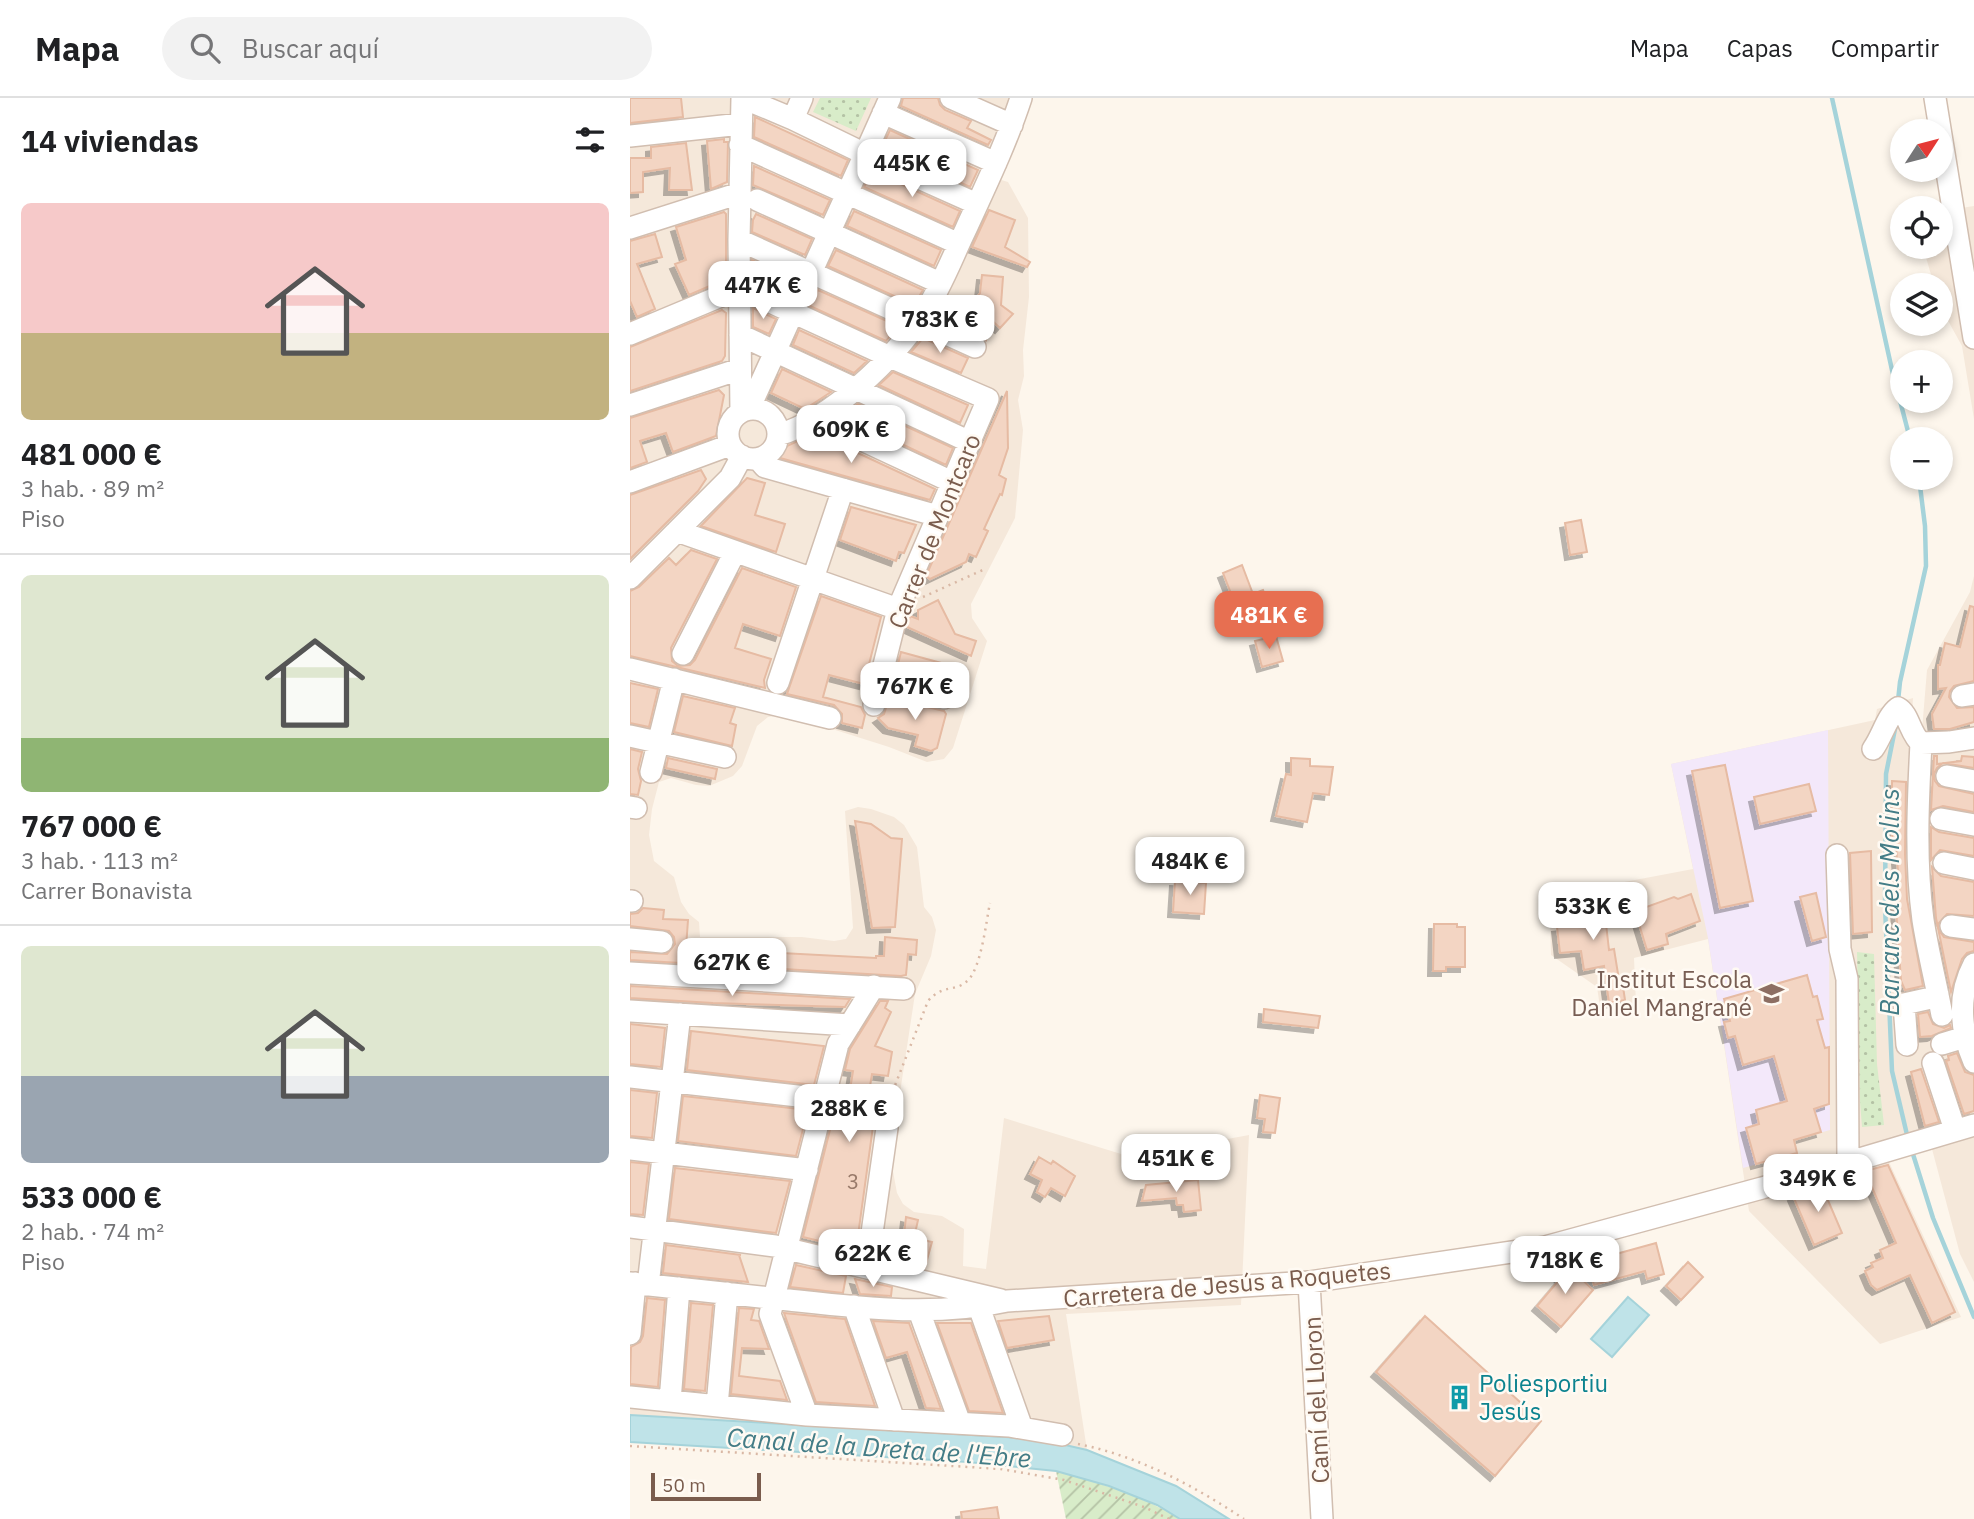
<!DOCTYPE html>
<html lang="es">
<meta charset="utf-8">
<style>
:root{--surface:#fff;--page:#f2f2f2;--text:#202124;--muted:#757577;--line:#e0e0e0;--accent:#e76f51}
body{margin:0;font-family:"IBM Plex Sans",sans-serif;background:var(--page);color:var(--text);height:100vh;display:flex;flex-direction:column;font-size:26px;white-space:nowrap}
*{box-sizing:border-box;margin:0}
p{font-size:23px;color:var(--muted)}
.icon{flex:none;width:38px;height:38px;fill:none;stroke:currentColor;stroke-width:2;stroke-linecap:round;stroke-linejoin:round}
.map{position:relative;flex:1;overflow:hidden}
.sheet{display:flex;flex-direction:column;background:var(--surface);width:630px}
.sheet>*{flex:none}
.needle{width:46px;rotate:54deg}
.tools{position:absolute;left:1260px;top:21px;display:grid;gap:14px}
.tools a{display:grid;place-items:center;width:63px;height:63px;border-radius:50%;background:var(--surface);box-shadow:0 4px 10px #0003;font-size:35px}
.scale{position:absolute;left:21px;bottom:18px;width:110px;box-sizing:border-box;padding-left:7px;border:4px solid #7a5c4d;border-top:0;font-size:19px;line-height:24px;white-space:nowrap;color:#7a5c4d;-webkit-text-stroke:5px #fffaf3;paint-order:stroke}
.price{position:absolute;translate:-50% -60px;padding:0 16px;border-radius:14px;background:#fff;color:#222;font-size:23px;line-height:46px;filter:drop-shadow(0 2px 4px #0008)}
.price::after{content:'';position:absolute;left:50%;top:42px;width:21px;height:16px;margin-left:-10px;background:inherit;clip-path:polygon(0 0,100% 0,50% 100%)}
.price.on{background:var(--accent);color:#fff}
ul{padding:0;list-style:none}
li{display:grid;align-content:center;gap:14px;height:371px;padding:0 21px}
li+li{border-top:2px solid var(--line)}
li span{display:grid;place-items:center;height:217px;border-radius:10px;color:#555}
li>.icon{margin-inline-start:auto}
span .icon{width:126px;height:126px;fill:#fffc;stroke-width:1}
li b{font-size:30px}
h2{display:flex;justify-content:space-between;align-items:center;height:84px;padding:0 21px;font-size:30px}
header{display:flex;align-items:center;gap:42px;box-sizing:border-box;height:98px;padding:0 35px;background:var(--surface);border-bottom:2px solid var(--line)}
header strong{font-size:33px}
nav{display:flex;gap:38px;margin-inline-start:auto;font-size:24px}
.search{width:490px;height:63px;background:var(--page);display:flex;align-items:center;gap:18px;box-sizing:border-box;padding:0 24px;border-radius:38px;color:var(--muted);font-size:26px}
main{display:flex;flex:1;min-height:0}
.map>svg:first-child{display:block}
.residential{fill:#f5e8da}
.education{fill:#f3e8fa}
.park{fill:url(#park-dots)}
.garden{fill:url(#garden-furrows)}
.water{fill:#bfe3e8;stroke:#a5d3da;stroke-width:2}
.lines{fill:none;stroke-linecap:round;stroke-linejoin:round}
.stream{stroke:#a5d3da;stroke-width:4.5}
.building{fill:#f3d5c3;stroke:#e6bba3;stroke-width:2;filter:url(#shadow)}
.minor-casing{stroke:#d1beb0;stroke-width:24}
.path{stroke:#d9b8a5;stroke-width:2.5;stroke-dasharray:2 5;stroke-linecap:butt}
.minor{stroke:#fff;stroke-width:21}
.labels{text-anchor:middle;dominant-baseline:central;stroke-width:5;stroke-linejoin:round;paint-order:stroke}
.number-label{font-size:21px;fill:#987a6a}
.street-label{font-size:24px;fill:#7a5c4d;stroke:#fffaf3}
.education-label{font-size:24px;fill:#785e54;stroke:#fffaf3;text-anchor:end}
.culture-label{font-size:24px;fill:#0d838f;stroke:#fffaf3;text-anchor:start}
.water-label{font-size:26px;font-style:italic;fill:#437c86;stroke:#fffaf3}
</style>
<header>
<strong>Mapa</strong>
<div class="search"><svg class="icon" aria-label="search" viewBox="0 0 24 24"><circle cx="10" cy="10" r="6"/><path d="M15 15l6 6"/></svg>Buscar aquí</div>
<nav><a>Mapa</a><a>Capas</a><a>Compartir</a></nav>
</header>
<main>
<section class="sheet">
<h2>14 viviendas<svg class="icon" aria-label="filters" viewBox="0 0 24 24"><path d="M4 7h16M4 17h16"/><circle cx="9" cy="7" r="2"/><circle cx="15" cy="17" r="2"/></svg></h2>
<ul>
<li><span style="background:linear-gradient(#f6c9c9 60%,#c2b280 0)"><svg class="icon" aria-label="home" viewBox="0 0 24 24"><path d="M3 11l9-7 9 7M6 9v11h12V9"/></svg></span><div><b>481 000 €</b><p>3 hab. · 89 m²</p><p>Piso</p></div></li>
<li><span style="background:linear-gradient(#dfe7d0 75%,#8fb573 0)"><svg class="icon" aria-label="home" viewBox="0 0 24 24"><path d="M3 11l9-7 9 7M6 9v11h12V9"/></svg></span><div><b>767 000 €</b><p>3 hab. · 113 m²</p><p>Carrer Bonavista</p></div></li>
<li><span style="background:linear-gradient(#dfe7d0 60%,#9aa5b1 0)"><svg class="icon" aria-label="home" viewBox="0 0 24 24"><path d="M3 11l9-7 9 7M6 9v11h12V9"/></svg></span><div><b>533 000 €</b><p>2 hab. · 74 m²</p><p>Piso</p></div></li>
</ul>
</section>
<div class="map">
<svg width="1344" height="1421" viewBox="0 0 1344 1421">
<defs>
<pattern id="park-dots" width="8" height="8" patternUnits="userSpaceOnUse" patternTransform="scale(1.75)"><rect width="8" height="8" fill="#d8ecc9"/><path d="M2 2h.1M6 6h.1" fill="none" stroke="#b4c2a5" stroke-width="1.8" stroke-linecap="round"/></pattern>
<pattern id="garden-furrows" width="10" height="10" patternUnits="userSpaceOnUse" patternTransform="scale(1.75)"><rect width="10" height="10" fill="#d8ecc9"/><path d="M-1 1l2-2M0 10L10 0M9 11l2-2" fill="none" stroke="#b4c2a5"/></pattern>
<filter id="shadow"><feDropShadow dx="-5" dy="5" stdDeviation="0" flood-color="#0004"/></filter>
</defs>
<rect width="100%" height="100%" fill="#fdf6ec"/>
<path class="residential" d="M 0,0 L 401,0 L 368,81 L 378,84 L 398,120 L 399,199 L 393,252 L 394,278 L 388,302 L 393,332 L 385,420 L 341,506 L 342,520 L 357,543 L 323,650 L 314,661 L 297,664 L 259,649 L 199,630 L 151,617 L 138,619 L 127,628 L 112,668 L 103,678 L 79,688 L 66,687 L 41,680 L 29,684 L 22,711 L 19,737 L 24,763 L 44,779 L 51,804 L 59,816 L 69,824 L 70,839 L 172,839 L 204,843 L 216,841 L 223,830 L 215,713 L 228,709 L 241,711 L 264,719 L 274,727 L 287,749 L 294,809 L 302,819 L 306,832 L 301,858 L 285,896 L 261,1054 L 262,1068 L 267,1095 L 273,1106 L 284,1114 L 312,1118 L 334,1131 L 333,1168 L 356,1171 L 374,1020 L 501,1059 L 619,1037 L 611,1207 L 436,1216 L 457,1352 L 409,1341 L 0,1317 Z
M 1344,108 L 1344,321 L 1332,248 L 1311,210 L 1311,187 L 1304,187 L 1293,149 L 1311,149 L 1311,113 Z
M 1344,478 L 1344,1184 L 1330,1156 L 1302,1051 L 1259,1064 L 1331,1219 L 1250,1246 L 1119,1113 L 1078,841 L 1004,860 L 1006,906 L 970,909 L 967,889 L 921,857 L 920,823 L 947,793 L 1063,771 L 1041,666 L 1245,622 L 1247,611 L 1283,600 L 1282,618 L 1292,632 L 1297,572 L 1340,494 Z"/>
<path class="education" d="M 1198,632 L 1200,1032 L 1164,1042 L 1167,1055 L 1113,1070 L 1078,840 L 1041,666 Z"/>
<path class="park" d="M 190,0 L 241,0 L 226,33 L 183,14 Z
M 1227,854 L 1244,856 L 1247,966 L 1254,1027 L 1232,1029 L 1230,1004 Z"/>
<path class="garden" d="M 426,1373 C 469,1385 511,1397 550,1421 L 436,1421 Z"/>
<path class="water" d="M 998,1199 L 1019,1217 L 982,1259 L 961,1241 Z
M 0,1317 L 409,1341 L 457,1352 L 546,1388 L 599,1421 L 550,1421 L 527,1407 L 479,1388 L 426,1373 L 338,1364 L 0,1344 Z"/>
<g class="lines">
<path class="stream" d="M 1202,0 L 1262,272 L 1280,341
M 1268,603 L 1270,584 L 1296,468 L 1295,428 L 1289,380
M 1266,626 L 1256,676 L 1255,808 L 1262,973 L 1278,1041
M 1282,1053 L 1303,1120 L 1344,1219"/>
</g>
<path class="building" d="M 0,0 L 51,0 L 53,19 L 0,25 Z
M 273,0 L 308,0 L 310,7 L 315,12 L 341,23 L 337,30 L 361,42 L 358,47 L 271,8 Z
M 125,19 L 218,62 L 211,78 L 124,39 Z
M 260,32 L 348,72 L 340,89 L 252,49 Z
M 94,41 L 94,44 L 98,44 L 97,84 L 81,91 L 77,43 Z
M 56,45 L 62,92 L 39,92 L 40,70 L 13,74 L 13,94 L 0,95 L 0,60 L 21,60 L 21,49 Z
M 124,68 L 200,102 L 193,117 L 123,87 Z
M 242,73 L 330,113 L 323,129 L 234,89 Z
M 359,112 L 385,122 L 375,149 L 400,164 L 397,169 L 342,149 Z
M 224,113 L 311,152 L 304,168 L 217,128 Z
M 94,114 L 96,116 L 96,181 L 59,197 L 45,166 L 56,162 L 46,129 Z
M 126,116 L 182,141 L 175,157 L 122,134 L 123,122 Z
M 25,136 L 32,159 L 7,166 L 25,211 L 7,219 L 0,203 L 0,143 Z
M 206,152 L 293,192 L 284,207 L 198,168 Z
M 122,162 L 164,181 L 156,197 L 123,181 Z
M 352,177 L 373,179 L 371,207 L 383,216 L 370,230 L 357,218 L 356,242 L 350,237 L 308,218 L 313,209 L 334,219 L 349,203 L 347,199 L 350,195 Z
M 188,192 L 268,228 L 256,243 L 180,208 Z
M 123,210 L 146,221 L 139,236 L 123,229 Z
M 92,212 L 96,215 L 95,258 L 92,263 L 0,293 L 0,249 Z
M 169,232 L 237,263 L 224,275 L 163,247 Z
M 293,240 L 338,260 L 331,275 L 281,254 Z
M 152,271 L 201,294 L 175,311 L 141,295 Z
M 263,274 L 338,307 L 330,325 L 249,287 Z
M 89,292 L 94,297 L 86,338 L 43,354 L 36,335 L 10,343 L 17,364 L 0,370 L 0,320 Z
M 377,293 L 378,350 L 369,377 L 376,381 L 372,397 L 370,396 L 354,431 L 358,433 L 346,459 L 339,456 L 336,464 L 300,481 L 296,478 Z
M 228,306 L 323,350 L 316,367 L 212,318 Z
M 185,335 L 305,391 L 300,402 L 143,358 L 159,347 Z
M 71,372 L 76,381 L 68,393 L 0,461 L 0,397 Z
M 117,380 L 135,385 L 125,417 L 155,426 L 146,454 L 71,428 Z
M 221,409 L 286,427 L 274,455 L 269,454 L 266,463 L 210,442 Z
M 951,422 L 957,454 L 940,457 L 935,425 Z
M 61,452 L 87,461 L 41,550 L 42,563 L 48,568 L 60,567 L 65,562 L 112,470 L 166,489 L 150,538 L 113,526 L 105,550 L 141,561 L 134,582 L 135,590 L 0,558 L 0,493 L 9,489 L 39,460 L 46,467 Z
M 612,467 L 623,496 L 633,492 L 640,510 L 614,521 L 602,504 L 604,503 L 593,475 Z
M 191,498 L 251,519 L 234,586 L 199,577 L 193,599 L 231,609 L 235,617 L 232,630 L 212,625 L 212,616 L 204,607 L 157,596 Z
M 308,502 L 325,536 L 346,543 L 341,558 L 277,529 L 280,518 L 288,521 L 288,512 Z
M 1340,508 L 1344,509 L 1344,583 L 1324,588 L 1320,593 L 1319,599 L 1327,610 L 1344,609 L 1344,624 L 1320,631 L 1304,631 L 1302,616 L 1316,590 L 1308,591 L 1308,567 L 1310,567 L 1315,545 L 1330,549 Z
M 646,538 L 653,563 L 632,569 L 625,543 Z
M 271,554 L 337,572 L 330,593 L 317,587 L 266,574 Z
M 0,585 L 28,591 L 19,629 L 0,625 Z
M 53,598 L 105,610 L 100,625 L 106,627 L 102,648 L 44,634 Z
M 259,600 L 314,613 L 316,616 L 307,650 L 301,653 L 285,648 L 288,637 L 258,630 L 248,620 L 254,616 Z
M 0,651 L 12,654 L 8,671 L 11,683 L 8,697 L 0,696 Z
M 1304,658 L 1307,658 L 1307,666 L 1331,663 L 1332,658 L 1344,659 L 1344,670 L 1313,665 L 1307,670 L 1304,676 L 1305,683 L 1309,688 L 1344,696 L 1344,714 L 1313,708 L 1301,712 Z
M 38,660 L 87,671 L 85,681 L 36,670 Z
M 661,660 L 680,661 L 680,668 L 703,669 L 699,697 L 683,695 L 677,724 L 646,718 L 656,676 L 661,677 Z
M 1095,667 L 1123,803 L 1090,810 L 1062,673 Z
M 1262,683 L 1276,684 L 1275,756 L 1277,801 L 1293,888 L 1275,892 L 1271,883 L 1265,796 L 1269,795 L 1269,784 L 1266,750 L 1262,750 Z
M 1179,686 L 1186,713 L 1130,726 L 1124,699 Z
M 225,723 L 241,726 L 261,740 L 272,741 L 265,829 L 242,830 Z
M 1301,729 L 1309,734 L 1344,740 L 1344,758 L 1310,752 L 1301,762 Z
M 1241,753 L 1242,834 L 1223,836 L 1220,755 Z
M 1302,769 L 1311,778 L 1344,784 L 1344,818 L 1317,816 L 1308,826 L 1309,832 L 1314,839 L 1344,844 L 1344,853 L 1337,855 L 1332,861 L 1321,894 L 1306,820 Z
M 545,783 L 576,785 L 574,816 L 543,814 Z
M 972,791 L 979,852 L 984,851 L 989,882 L 992,882 L 995,902 L 979,905 L 974,868 L 954,872 L 951,853 L 930,855 L 927,829 L 954,826 L 950,793 Z
M 1186,795 L 1196,839 L 1182,843 L 1170,799 Z
M 1061,796 L 1070,823 L 1036,836 L 1038,846 L 1017,852 L 1005,813 L 1044,799 L 1048,801 Z
M 13,810 L 34,812 L 33,821 L 58,822 L 56,850 L 246,860 L 246,858 L 254,858 L 255,839 L 287,842 L 286,857 L 278,856 L 276,877 L 271,878 L 0,862 L 0,854 L 37,856 L 45,846 L 44,839 L 39,833 L 0,828 L 0,816 L 8,815 Z
M 804,826 L 827,826 L 827,829 L 835,829 L 835,869 L 816,869 L 816,873 L 803,873 Z
M 1177,877 L 1183,899 L 1187,898 L 1193,921 L 1187,922 L 1195,950 L 1199,949 L 1199,1006 L 1184,1011 L 1191,1034 L 1164,1042 L 1167,1055 L 1126,1066 L 1116,1030 L 1129,1026 L 1126,1012 L 1157,1003 L 1144,958 L 1113,967 L 1105,938 L 1098,940 L 1094,924 L 1100,923 L 1094,901 Z
M 0,888 L 220,901 L 215,909 L 83,905 L 0,900 Z
M 250,903 L 258,903 L 255,910 L 261,914 L 245,948 L 262,954 L 258,978 L 242,976 L 236,1012 L 245,1014 L 226,1152 L 173,1139 L 206,1008 L 212,1009 L 212,997 L 219,998 L 223,973 L 215,972 L 220,951 Z
M 634,911 L 690,918 L 688,930 L 633,924 Z
M 1298,914 L 1303,926 L 1314,930 L 1320,927 L 1321,930 L 1302,938 L 1290,939 L 1288,916 Z
M 0,926 L 35,930 L 31,969 L 0,966 Z
M 61,933 L 194,948 L 184,987 L 57,972 Z
M 1327,955 L 1335,974 L 1344,977 L 1344,1013 L 1334,1016 L 1316,963 L 1319,962 L 1318,958 Z
M 1291,971 L 1309,1024 L 1295,1028 L 1281,974 Z
M 0,992 L 27,995 L 22,1040 L 0,1038 Z
M 630,997 L 650,1000 L 645,1035 L 633,1034 L 635,1021 L 627,1020 Z
M 53,998 L 178,1012 L 166,1058 L 48,1043 Z
M 409,1059 L 421,1066 L 423,1063 L 445,1078 L 435,1098 L 421,1090 L 415,1099 L 407,1094 L 412,1082 L 400,1076 Z
M 0,1064 L 19,1066 L 13,1117 L 0,1116 Z
M 1258,1067 L 1325,1214 L 1302,1225 L 1280,1177 L 1247,1192 L 1241,1187 L 1235,1173 L 1243,1169 L 1241,1165 L 1253,1160 L 1250,1152 L 1266,1145 L 1235,1073 Z
M 45,1070 L 160,1083 L 146,1135 L 39,1121 Z
M 568,1082 L 571,1112 L 554,1114 L 553,1107 L 547,1107 L 546,1100 L 512,1103 L 516,1087 Z
M 1191,1086 L 1212,1135 L 1184,1147 L 1163,1098 Z
M 276,1119 L 288,1122 L 284,1140 L 302,1144 L 295,1169 L 270,1163 L 276,1138 L 279,1139 L 274,1137 Z
M 1026,1145 L 1034,1176 L 1017,1181 L 1015,1173 L 964,1187 L 957,1164 Z
M 36,1147 L 111,1157 L 109,1157 L 118,1184 L 33,1175 Z
M 1058,1164 L 1073,1179 L 1051,1202 L 1036,1188 Z
M 166,1167 L 216,1178 L 213,1195 L 160,1189 Z
M 937,1167 L 963,1192 L 931,1229 L 907,1208 L 930,1181 L 927,1169 Z
M 225,1181 L 262,1189 L 261,1198 L 230,1196 Z
M 17,1200 L 35,1202 L 28,1289 L 0,1286 L 1,1249 L 10,1244 L 13,1238 Z
M 61,1205 L 83,1207 L 75,1293 L 54,1291 Z
M 109,1210 L 124,1211 L 121,1222 L 129,1223 L 139,1251 L 112,1250 L 109,1278 L 150,1283 L 157,1302 L 101,1296 Z
M 154,1215 L 215,1221 L 245,1308 L 186,1304 Z
M 419,1218 L 424,1242 L 377,1250 L 368,1223 Z
M 795,1218 L 911,1323 L 865,1378 L 746,1274 Z
M 243,1223 L 279,1225 L 311,1311 L 296,1310 L 277,1254 L 256,1260 Z
M 307,1225 L 341,1225 L 373,1315 L 339,1313 Z
M 367,1409 L 369,1421 L 332,1421 L 331,1414 Z"/>
<g class="lines">
<defs>
<path id="minor" d="M 113,0 L 163,21
M 172,0 L 163,21 L 235,56 L 260,0
M 321,0 L 382,27
M 1305,0 L 1344,240
M 253,15 L 366,65
M 0,38 L 111,26
M 110,47 L 329,146
M 127,102 L 310,185
M 0,130 L 110,95
M 109,142 L 345,249
M 0,236 L 110,190 L 258,258 L 358,301 L 268,511 L 244,607
M 110,237 L 340,344
M 0,307 L 110,271
M 119,311 L 235,56 L 347,106
M98 336a25 25 0 1 1 50 0a25 25 0 1 1-50 0Z
M 111,314 L 109,142 L 112,0
M 187,321 L 322,384
M 148,337 C 202,321 264,261 294,215 C 311,190 322,160 335,133 C 355,89 376,46 391,0
M 128,361 L 135,369 L 308,418
M 0,384 L 100,347
M 47,433 L 268,511
M 0,480 L 100,380 L 112,358
M 53,556 L 105,454
M 0,571 L 200,620
M 250,584 L 314,600
M 148,585 L 213,391
M 1332,598 L 1344,596
M 0,638 L 95,659
M 1291,645 C 1288,703 1285,764 1293,822 C 1298,854 1306,885 1312,917
M 1291,645 L 1319,644 L 1344,640
M 1243,651 C 1252,639 1257,618 1268,610 C 1279,616 1280,636 1291,645
M 21,674 L 44,581
M 1317,678 L 1344,683
M 0,709 L 6,710
M 1311,721 L 1344,727
M 1207,757 L 1210,851 L 1217,881 L 1218,1064
M 1314,765 L 1344,771
M 0,803 L 2,803
M 1321,828 L 1344,831
M 0,841 L 32,844
M 1344,866 C 1327,898 1330,931 1344,964
M 0,875 L 274,891
M 0,913 L 220,927
M 1312,946 L 1335,939
M 1277,947 L 1274,906 L 1301,900 L 1308,896
M 1303,965 L 1325,1032
M 0,979 L 194,1001
M 0,1051 L 177,1072
M 0,1129 L 145,1148 L 371,1202
M 237,1170 L 257,1030
M 679,1184 L 692,1421
M 0,1185 C 53,1191 106,1196 159,1202 C 232,1210 304,1219 377,1203 L 679,1184 L 915,1149 L 1132,1090 L 1344,1027
M 18,1187 L 50,916
M 224,1208 L 264,1322
M 349,1209 L 392,1330
M 289,1213 L 330,1325
M 0,1236 L 5,1185
M 0,1299 L 177,1317 L 379,1328 L 432,1337
M 40,1303 L 49,1190
M 87,1308 L 97,1195
M 177,1317 L 140,1216 L 208,946 L 244,888"/>
</defs>
<use href="#minor" class="minor-casing"/>
<path class="path" d="M 293,499 L 355,471
M 255,1013 L 298,903 C 313,886 324,894 336,884 C 351,873 356,824 360,805
M 448,1346 C 508,1358 563,1387 614,1421
M 0,1348 L 371,1371 L 434,1382 L 514,1409 L 539,1421"/>
<use href="#minor" class="minor"/>
</g>
<defs>
<symbol id="school-bare" viewBox="-9 -9 18 18"><path d="M0-5L7-2L0 1L-7-2ZM-4 1L0 2.5L4 1V4Q0 6-4 4Z" fill="#8d6e63" stroke="#fffaf3" stroke-width="2.5" paint-order="stroke"/></symbol>
<symbol id="building-bare" viewBox="-9 -9 18 18"><path d="M-4-6H4V6H1V3H-1V6H-4ZM-2.5-4.3h1.7v1.8h-1.7ZM.8-4.3h1.7v1.8H.8ZM-2.5-1h1.7V.8h-1.7ZM.8-1h1.7V.8H.8Z" fill="#0f9aa8" stroke="#fffaf3" stroke-width="2.5" paint-order="stroke"/></symbol>
</defs>
<g fill-rule="evenodd">
<use href="#school-bare" x="1124" y="878" width="35" height="35"/>
<use href="#building-bare" x="812" y="1282" width="35" height="35"/>
</g>
<g class="labels">
<g class="number-label">
<text x="223" y="1083">3</text>
</g>
<g class="street-label">
<text transform="translate(304 433) rotate(-68)">Carrer de Montcaro</text>
<text transform="translate(597 1186) rotate(-5)">Carretera de Jesús a Roquetes</text>
<text transform="translate(686 1302) rotate(-93)">Camí del Lloron</text>
</g>
<g class="education-label">
<text x="1122" y="881">Institut Escola<tspan x="1122" dy="28">Daniel Mangrané</tspan></text>
</g>
<g class="culture-label">
<text x="849" y="1285">Poliesportiu<tspan x="849" dy="28">Jesús</tspan></text>
</g>
<g class="water-label">
<text transform="translate(1259 804) rotate(-90)">Barranc dels Molins</text>
<text transform="translate(249 1349) rotate(4)">Canal de la Dreta de l'Ebre</text>
</g>
</g>
</svg>
<div class="tools">
<a><svg class="needle" viewBox="-14 -14 28 28"><path d="M0-13l5 13h-10z" fill="#e53935"/><path d="M0 13l5-13h-10z" fill="#757577"/></svg></a>
<a><svg class="icon" aria-label="locate" viewBox="0 0 24 24"><circle cx="12" cy="12" r="6"/><path d="M12 2v4M12 18v4M2 12h4M18 12h4"/></svg></a>
<a><svg class="icon" aria-label="layers" viewBox="0 0 24 24"><path d="M12 4l9 5-9 5-9-5zM3 14l9 5 9-5"/></svg></a>
<a>+</a>
<a>−</a>
</div>
<div class="scale">50 m</div>
<b class="price" style="left:282px;top:101px">445K €</b>
<b class="price" style="left:133px;top:223px">447K €</b>
<b class="price" style="left:310px;top:257px">783K €</b>
<b class="price" style="left:221px;top:367px">609K €</b>
<b class="price on" style="left:639px;top:553px">481K €</b>
<b class="price" style="left:285px;top:624px">767K €</b>
<b class="price" style="left:560px;top:799px">484K €</b>
<b class="price" style="left:963px;top:844px">533K €</b>
<b class="price" style="left:102px;top:900px">627K €</b>
<b class="price" style="left:219px;top:1046px">288K €</b>
<b class="price" style="left:546px;top:1096px">451K €</b>
<b class="price" style="left:1188px;top:1116px">349K €</b>
<b class="price" style="left:243px;top:1191px">622K €</b>
<b class="price" style="left:935px;top:1198px">718K €</b>
</div>
</main>
